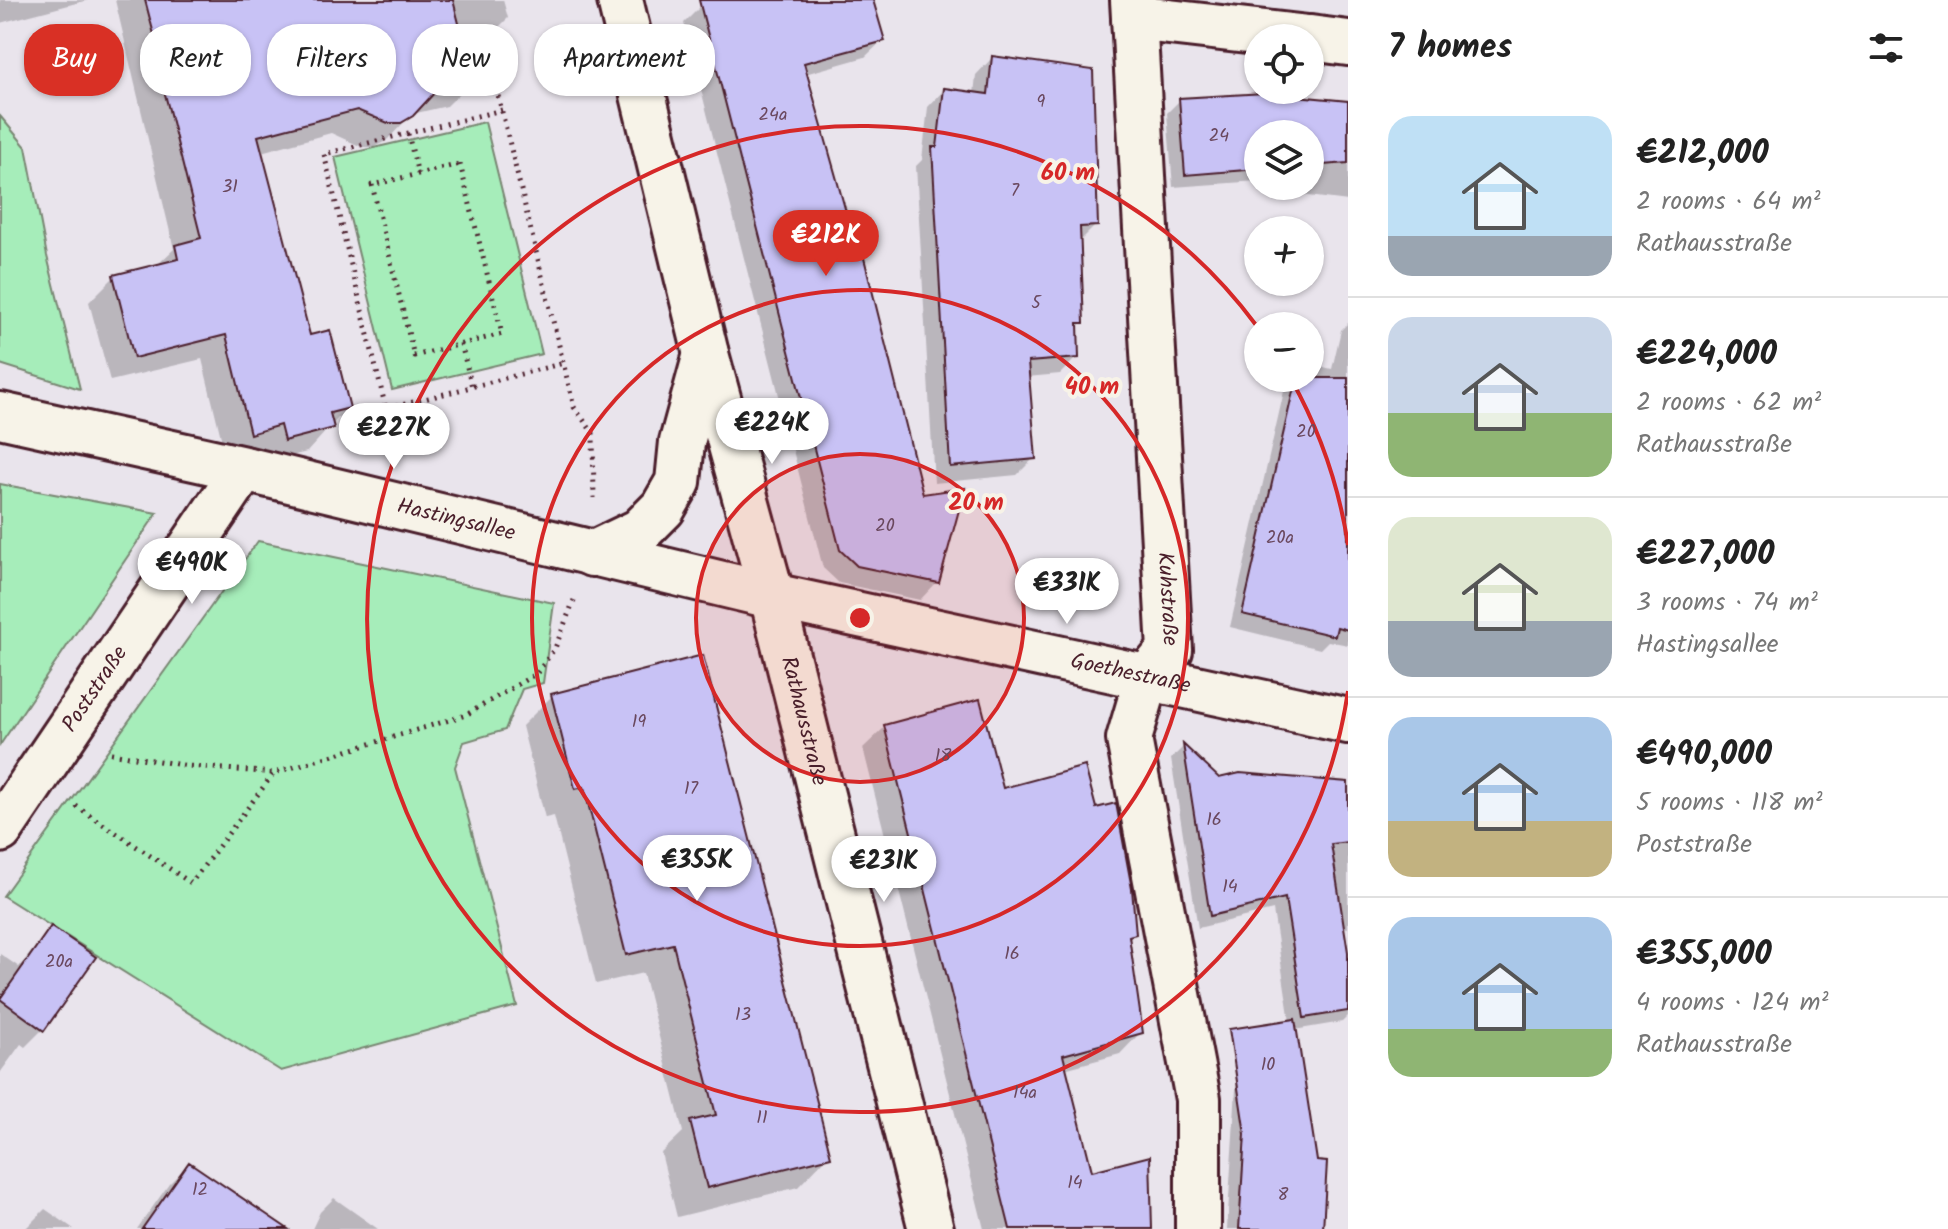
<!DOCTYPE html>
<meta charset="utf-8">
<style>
:root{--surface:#fff;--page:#f2f2f2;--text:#222;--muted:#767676;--line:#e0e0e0;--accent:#d93025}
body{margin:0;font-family:Kalam,sans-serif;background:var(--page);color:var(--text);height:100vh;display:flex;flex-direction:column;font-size:30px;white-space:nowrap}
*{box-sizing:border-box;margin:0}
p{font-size:26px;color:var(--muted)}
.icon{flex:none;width:44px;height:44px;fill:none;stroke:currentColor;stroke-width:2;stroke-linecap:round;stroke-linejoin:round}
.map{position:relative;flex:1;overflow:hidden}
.drawer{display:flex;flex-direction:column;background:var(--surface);width:600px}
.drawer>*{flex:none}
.banner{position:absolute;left:24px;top:24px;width:760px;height:72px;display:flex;gap:16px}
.controls{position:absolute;left:1244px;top:24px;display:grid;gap:16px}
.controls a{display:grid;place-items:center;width:80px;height:80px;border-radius:50%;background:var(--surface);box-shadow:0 2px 6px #0004;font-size:40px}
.price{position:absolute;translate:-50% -68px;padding:0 18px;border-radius:28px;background:#fff;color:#222;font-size:26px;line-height:52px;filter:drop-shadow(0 2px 4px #0008)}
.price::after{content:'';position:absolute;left:50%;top:48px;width:24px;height:18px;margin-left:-12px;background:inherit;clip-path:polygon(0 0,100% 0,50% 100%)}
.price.selected{background:var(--accent);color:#fff}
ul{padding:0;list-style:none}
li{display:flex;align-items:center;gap:24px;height:200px;padding:0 40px}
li+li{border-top:2px solid var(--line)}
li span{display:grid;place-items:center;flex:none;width:224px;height:160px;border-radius:24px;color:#555}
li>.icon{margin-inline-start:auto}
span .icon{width:96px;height:96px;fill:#fffc;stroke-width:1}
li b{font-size:34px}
h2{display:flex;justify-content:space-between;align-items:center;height:96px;padding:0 40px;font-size:34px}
.pill{padding:0 28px;border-radius:32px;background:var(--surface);box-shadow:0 2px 6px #0004;font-size:28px;line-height:72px}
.pill.selected{background:var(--accent);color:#fff}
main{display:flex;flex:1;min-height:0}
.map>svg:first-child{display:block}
.green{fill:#a6edba;stroke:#788672;stroke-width:2}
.shadow{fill:#0003}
.building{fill:#c8c2f5;stroke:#4a1f2b;stroke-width:2}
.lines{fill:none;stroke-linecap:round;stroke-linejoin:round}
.street-casing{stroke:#4a1f2b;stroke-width:50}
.path{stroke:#4a1f2b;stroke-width:5;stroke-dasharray:2 6;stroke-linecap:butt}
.street{stroke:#f7f3e8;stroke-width:44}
.ring{fill:none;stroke:#d62828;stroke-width:4}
.labels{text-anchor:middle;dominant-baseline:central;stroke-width:8;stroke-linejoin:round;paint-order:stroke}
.number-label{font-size:18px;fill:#6a485e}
.street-label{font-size:22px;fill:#4a1f2b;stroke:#f7f3e8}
.centre{fill:#d62828;stroke:#f7f3e8;stroke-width:4}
.ring-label{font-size:24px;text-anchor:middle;font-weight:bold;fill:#d62828;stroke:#f7f3e8;stroke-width:8;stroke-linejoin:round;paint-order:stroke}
</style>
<main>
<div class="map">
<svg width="1348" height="1229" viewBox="0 0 1348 1229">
<rect width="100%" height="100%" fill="#e9e4ec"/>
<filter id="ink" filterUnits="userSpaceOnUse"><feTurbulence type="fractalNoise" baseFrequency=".0125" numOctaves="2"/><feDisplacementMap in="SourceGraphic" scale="16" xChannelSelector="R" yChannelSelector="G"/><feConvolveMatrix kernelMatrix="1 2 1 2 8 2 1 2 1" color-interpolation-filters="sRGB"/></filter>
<g filter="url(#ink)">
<path class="green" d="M 0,116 L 26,147 L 47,256 L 80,389 L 0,364 Z
M 485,122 L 542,354 L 392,390 L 335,157 Z
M 0,484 L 157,513 L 0,745 Z
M 258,541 L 554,603 L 543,683 L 522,689 L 505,730 L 464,742 L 455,767 L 517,1006 L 281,1071 L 3,896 Z"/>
<path class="shadow" d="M 0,0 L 88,0 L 0,23 Z
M 115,0 L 503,0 L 508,18 L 483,43 L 463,48 L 472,81 L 447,106 L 412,114 L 386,141 L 374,147 L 362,147 L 331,133 L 261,152 L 308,337 L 348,407 L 307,452 L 259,464 L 255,449 L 226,458 L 202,359 L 110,381 L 89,302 L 114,277 L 156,266 L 174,249 Z
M 722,0 L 871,0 L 883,40 L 865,57 L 805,74 L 937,582 L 920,600 L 839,583 L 823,568 L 684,23 L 701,6 Z
M 992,58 L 1096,225 L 1079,242 L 1082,322 L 1076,328 L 1077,357 L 1060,374 L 1027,377 L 1034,458 L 1017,475 L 934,483 L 916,166 L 922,160 L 928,107 L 944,90 L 974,94 L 976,75 Z
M 1180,100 L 1348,102 L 1348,201 L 1301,195 L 1302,186 L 1310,186 L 1310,134 L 1258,134 L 1258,181 L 1173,187 L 1167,113 Z
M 1348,323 L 1348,645 L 1328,641 L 1320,649 L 1230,627 L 1287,378 L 1310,378 L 1310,364 L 1332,369 L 1341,330 Z
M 552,696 L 828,1156 L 798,1187 L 677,1217 L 661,1153 L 683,1132 L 643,973 L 596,984 L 554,816 L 545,818 L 522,726 Z
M 885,727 L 1002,790 L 1134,934 L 1127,940 L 1141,1032 L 1120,1054 L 1064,1069 L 1091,1174 L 1151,1229 L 984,1229 L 863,748 Z
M 1183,747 L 1219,780 L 1348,785 L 1348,928 L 1342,927 L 1348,965 L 1348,1016 L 1342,1022 L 1294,1030 L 1321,1229 L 1227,1229 L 1239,1042 L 1290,1022 L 1273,910 L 1198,928 L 1171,759 Z
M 51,928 L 42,1030 L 25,1047 L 21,1044 L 0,1073 L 0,954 L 19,967 Z
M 189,1164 L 264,1229 L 137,1229 L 169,1184 Z
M 334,1198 L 378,1229 L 312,1229 L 320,1212 Z
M 45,1209 L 74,1229 L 25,1229 Z"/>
<path class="building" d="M 145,0 L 453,0 L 474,82 L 436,91 L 413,116 L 401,123 L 388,123 L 357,110 L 258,136 L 310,335 L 330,330 L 350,408 L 330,413 L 334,428 L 284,441 L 280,425 L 250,434 L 226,335 L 134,358 L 113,275 L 178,259 L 175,245 L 201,238 L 159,70 L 163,69 Z
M 699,0 L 873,0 L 885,41 L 804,63 L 855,244 L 860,242 L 923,494 L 965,488 L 939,583 L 857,566 L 840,550 Z
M 992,56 L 1093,70 L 1098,226 L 1080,227 L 1084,323 L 1078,323 L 1079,358 L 1028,362 L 1036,459 L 950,467 L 932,147 L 937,147 L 944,88 L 988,94 Z
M 1265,93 L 1348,101 L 1348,163 L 1310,166 L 1310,134 L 1258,134 L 1258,169 L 1185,175 L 1179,98 Z
M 1296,378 L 1348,378 L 1348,630 L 1337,627 L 1335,636 L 1242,614 Z
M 703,655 L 831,1157 L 707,1188 L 690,1121 L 716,1115 L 673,944 L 626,955 L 584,787 L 575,789 L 551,694 Z
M 980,699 L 1003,788 L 1085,766 L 1096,808 L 1116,803 L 1132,889 L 1136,934 L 1129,936 L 1143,1033 L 1063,1055 L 1092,1171 L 1150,1156 L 1152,1229 L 1010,1229 L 884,725 Z
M 1183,744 L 1219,778 L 1240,773 L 1348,782 L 1348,842 L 1331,844 L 1348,952 L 1348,1011 L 1304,1018 L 1285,898 L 1210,916 Z
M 51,926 L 96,957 L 44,1031 L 0,999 Z
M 1295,1019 L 1317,1161 L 1327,1162 L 1323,1229 L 1239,1229 L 1245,1134 L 1229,1029 Z
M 189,1162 L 288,1229 L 142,1229 Z"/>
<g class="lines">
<defs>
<g id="street">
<path id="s1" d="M 620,0 L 706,354 L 772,596 L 931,1229"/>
<path id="s2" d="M 1133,0 L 1170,650 L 1147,678 L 1129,739 L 1198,1099 L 1198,1229"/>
<path d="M 1134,18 L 1308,38"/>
<path d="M 1310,38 L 1348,43"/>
<path id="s3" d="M 0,415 L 244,469 L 772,596 L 1348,721"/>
<path d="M 592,554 L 640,531 L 663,508 L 678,482 L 682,442 L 706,354"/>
<path id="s4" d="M 0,830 L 244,469"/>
</g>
</defs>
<use href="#street" class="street-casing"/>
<path class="path" d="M 481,26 L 574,407 L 593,433 L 594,498
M 502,110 L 324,154 L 386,409 L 564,363
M 408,134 L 418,174
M 460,164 L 502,334 L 414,356 L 372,185 Z
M 461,344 L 472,387
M 111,753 L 188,766 L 274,773 L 466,715 L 537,673 L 555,648 L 574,600
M 76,806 L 191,883 L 274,773"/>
<use href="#street" class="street"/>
</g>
</g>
<circle cx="860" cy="618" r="164" fill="#d62828" fill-opacity=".12"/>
<g class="ring">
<circle cx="860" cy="618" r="164"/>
<circle cx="860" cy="618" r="328"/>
<path d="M1348 691A493 493 0 1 1 1256 325M1291 379A493 493 0 0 1 1348 545"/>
</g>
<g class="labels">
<g class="number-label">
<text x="1041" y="102">9</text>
<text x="773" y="115">24a</text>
<text x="1219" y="136">24</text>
<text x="230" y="187">31</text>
<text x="1015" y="191">7</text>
<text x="1036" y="303">5</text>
<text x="1306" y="432">20</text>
<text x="885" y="526">20</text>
<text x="1280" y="538">20a</text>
<text x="639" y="722">19</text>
<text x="943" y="756">18</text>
<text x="691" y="789">17</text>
<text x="1214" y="820">16</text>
<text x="1230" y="887">14</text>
<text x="1012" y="954">16</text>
<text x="59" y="962">20a</text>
<text x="743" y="1015">13</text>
<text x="1268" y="1065">10</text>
<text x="1025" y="1093">14a</text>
<text x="762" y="1118">11</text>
<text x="1075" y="1183">14</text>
<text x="200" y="1190">12</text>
<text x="1283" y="1195">8</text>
</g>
<g class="street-label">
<text stroke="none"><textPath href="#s3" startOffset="468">Hastingsallee</textPath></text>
<text stroke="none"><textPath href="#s2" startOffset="600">Kuhstraße</textPath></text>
<text stroke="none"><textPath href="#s3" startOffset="1160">Goethestraße</textPath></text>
<text stroke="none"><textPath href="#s4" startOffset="170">Poststraße</textPath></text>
<text stroke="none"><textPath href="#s1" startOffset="744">Rathausstraße</textPath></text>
</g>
</g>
<circle cx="860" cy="618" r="12" class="centre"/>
<g class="ring-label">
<text x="1068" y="180">60 m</text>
<text x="1092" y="394">40 m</text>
<text x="976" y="510">20 m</text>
</g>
</svg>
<div class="controls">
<a><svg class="icon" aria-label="locate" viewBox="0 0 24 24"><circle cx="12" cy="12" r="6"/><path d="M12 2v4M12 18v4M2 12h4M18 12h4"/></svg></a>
<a><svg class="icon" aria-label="layers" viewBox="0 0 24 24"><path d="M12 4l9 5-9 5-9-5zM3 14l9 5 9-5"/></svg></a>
<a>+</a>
<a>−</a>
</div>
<b class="price selected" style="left:826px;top:278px">€212K</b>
<b class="price" style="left:772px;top:466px">€224K</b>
<b class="price" style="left:394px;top:471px">€227K</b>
<b class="price" style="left:192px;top:606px">€490K</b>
<b class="price" style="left:1067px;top:626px">€331K</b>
<b class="price" style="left:697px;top:903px">€355K</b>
<b class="price" style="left:884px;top:904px">€231K</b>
<div class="banner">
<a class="pill selected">Buy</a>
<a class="pill">Rent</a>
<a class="pill">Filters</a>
<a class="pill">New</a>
<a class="pill">Apartment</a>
</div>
</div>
<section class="drawer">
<h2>7 homes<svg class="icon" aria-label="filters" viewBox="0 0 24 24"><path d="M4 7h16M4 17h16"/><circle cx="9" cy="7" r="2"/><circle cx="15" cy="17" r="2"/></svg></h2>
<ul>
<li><span style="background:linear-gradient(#bfe0f5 75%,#9aa5b1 0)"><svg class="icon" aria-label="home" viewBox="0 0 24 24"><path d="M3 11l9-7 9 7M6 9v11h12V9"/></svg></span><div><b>€212,000</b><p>2 rooms · 64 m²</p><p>Rathausstraße</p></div></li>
<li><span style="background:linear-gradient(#c9d6e8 60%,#8fb573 0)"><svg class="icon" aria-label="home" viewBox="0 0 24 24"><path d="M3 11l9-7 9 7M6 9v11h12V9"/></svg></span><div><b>€224,000</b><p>2 rooms · 62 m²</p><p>Rathausstraße</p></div></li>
<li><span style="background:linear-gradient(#dfe7d0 65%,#9aa5b1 0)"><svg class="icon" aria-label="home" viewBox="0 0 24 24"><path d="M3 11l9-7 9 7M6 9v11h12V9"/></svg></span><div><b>€227,000</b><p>3 rooms · 74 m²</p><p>Hastingsallee</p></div></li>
<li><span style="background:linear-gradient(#a9c7e8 65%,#c2b280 0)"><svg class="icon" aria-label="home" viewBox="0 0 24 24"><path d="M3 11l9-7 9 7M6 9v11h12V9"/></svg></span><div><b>€490,000</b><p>5 rooms · 118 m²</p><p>Poststraße</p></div></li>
<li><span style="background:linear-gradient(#a9c7e8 70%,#8fb573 0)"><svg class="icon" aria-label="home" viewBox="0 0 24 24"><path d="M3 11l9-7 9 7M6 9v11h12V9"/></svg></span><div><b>€355,000</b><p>4 rooms · 124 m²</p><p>Rathausstraße</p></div></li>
</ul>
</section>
</main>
